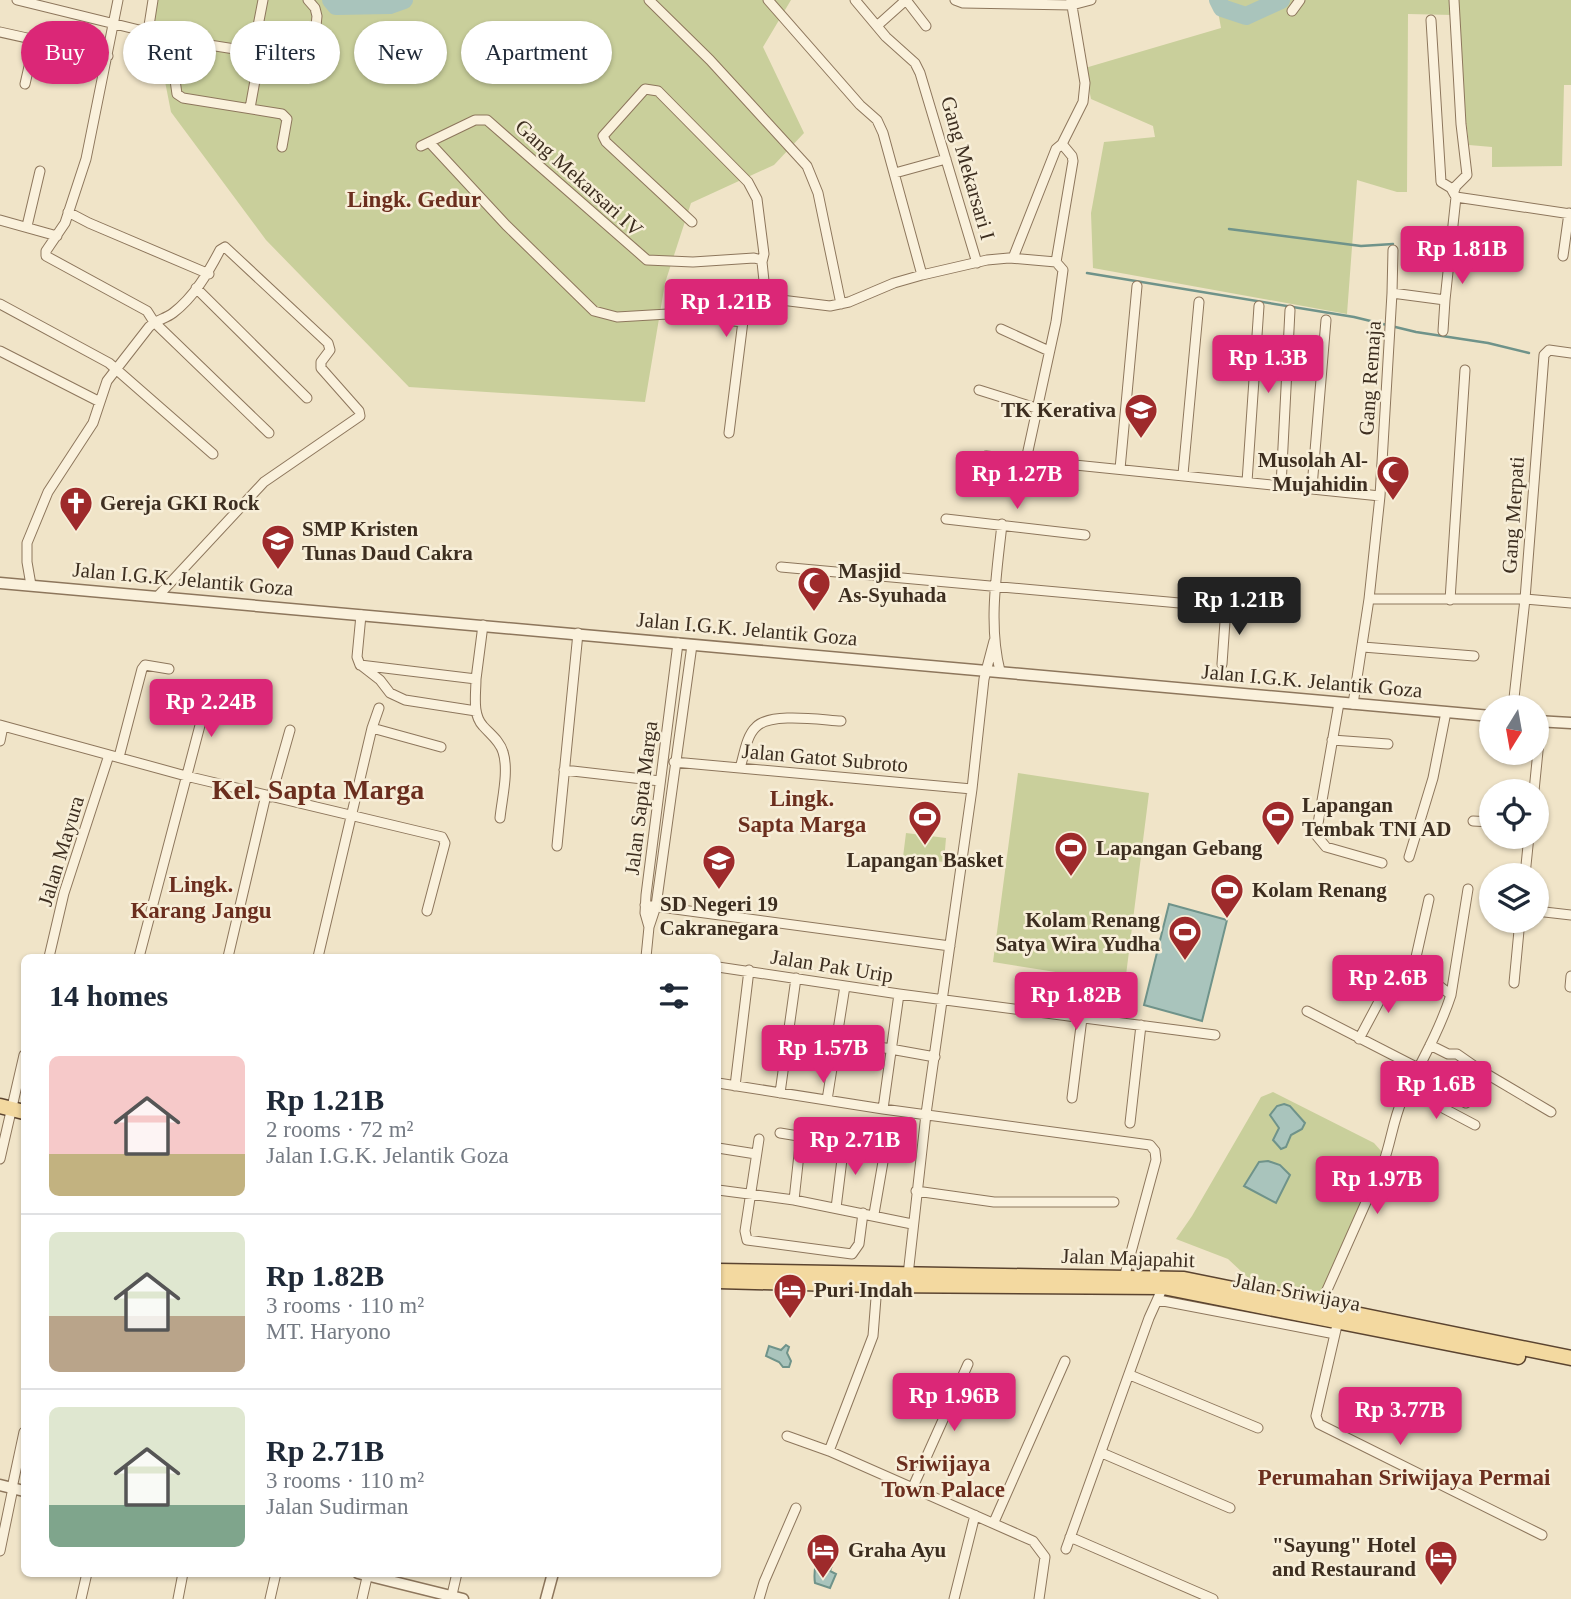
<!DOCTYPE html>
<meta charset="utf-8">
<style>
:root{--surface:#fff;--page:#f6f6f7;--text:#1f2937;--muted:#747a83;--line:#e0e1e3;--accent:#db2777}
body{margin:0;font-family:Georgia,serif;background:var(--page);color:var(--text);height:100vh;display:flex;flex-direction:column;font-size:26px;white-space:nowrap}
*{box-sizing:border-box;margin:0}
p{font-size:23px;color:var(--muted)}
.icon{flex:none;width:38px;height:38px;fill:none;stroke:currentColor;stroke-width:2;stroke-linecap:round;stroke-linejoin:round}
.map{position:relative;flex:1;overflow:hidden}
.side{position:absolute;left:21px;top:954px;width:700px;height:623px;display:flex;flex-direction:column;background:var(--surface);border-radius:10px;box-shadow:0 2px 5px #0004}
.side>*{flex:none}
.top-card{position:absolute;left:21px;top:21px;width:700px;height:63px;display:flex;gap:14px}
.needle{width:46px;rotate:191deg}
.controls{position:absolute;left:1479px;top:695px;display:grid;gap:14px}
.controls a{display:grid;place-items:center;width:70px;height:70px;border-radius:50%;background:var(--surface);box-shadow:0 2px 5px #0004;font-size:35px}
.price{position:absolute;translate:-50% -60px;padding:0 16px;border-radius:7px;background:var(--accent);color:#fff;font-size:23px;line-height:46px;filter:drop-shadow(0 2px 4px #0008)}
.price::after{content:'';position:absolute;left:50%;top:42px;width:21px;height:16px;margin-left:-10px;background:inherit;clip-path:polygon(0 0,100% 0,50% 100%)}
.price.active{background:#222;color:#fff}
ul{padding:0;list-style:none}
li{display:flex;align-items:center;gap:21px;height:175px;padding:0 28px}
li+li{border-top:2px solid var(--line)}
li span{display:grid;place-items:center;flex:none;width:196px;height:140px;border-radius:10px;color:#555}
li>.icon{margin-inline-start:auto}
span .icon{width:84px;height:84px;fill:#fffc;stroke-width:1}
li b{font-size:30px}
h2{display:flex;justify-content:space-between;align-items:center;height:84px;padding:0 28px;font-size:30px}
.pill{padding:0 24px;border-radius:32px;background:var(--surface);box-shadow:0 2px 5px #0004;font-size:24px;line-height:63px}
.pill.active{background:var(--accent);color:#fff}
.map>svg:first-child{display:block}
.green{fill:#c9cf9b}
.water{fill:#a9c4bc;stroke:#6f938a;stroke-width:2}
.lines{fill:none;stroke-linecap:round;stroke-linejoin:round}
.stream{stroke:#6f938a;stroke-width:2.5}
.river{stroke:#a9c4bc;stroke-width:18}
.minor-casing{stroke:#8d765c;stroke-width:11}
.tertiary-casing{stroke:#8d765c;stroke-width:13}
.primary-casing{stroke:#5b4430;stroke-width:17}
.minor{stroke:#faf1dc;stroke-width:9}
.tertiary{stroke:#faf1dc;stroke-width:10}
.primary{stroke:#f3d9a0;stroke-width:14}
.labels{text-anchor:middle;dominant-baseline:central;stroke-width:5;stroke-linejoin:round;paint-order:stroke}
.street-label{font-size:21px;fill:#3d2e20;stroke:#f7eed8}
.poi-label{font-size:21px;font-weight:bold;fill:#3d2e20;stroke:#f7eed8;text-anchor:start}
.neighbourhood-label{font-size:23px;font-weight:bold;fill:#6b2e1e;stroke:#f7eed8}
.district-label{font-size:28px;font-weight:bold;fill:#6b2e1e;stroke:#f7eed8}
</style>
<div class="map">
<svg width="1571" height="1599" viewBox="0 0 1571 1599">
<rect width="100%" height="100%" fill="#f0e4c8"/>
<path class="green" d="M 149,0 L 791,0 L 763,47 L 804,133 L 774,165 L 691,203 L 665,283 L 645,402 L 409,387 L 266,240 L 171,112 Z
M 1216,0 L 1571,0 L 1571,85 L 1564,85 L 1562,166 L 1492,167 L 1492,147 L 1469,145 L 1453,15 L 1408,14 L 1407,192 L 1397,192 L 1357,180 L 1347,314 L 1093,268 L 1091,213 L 1104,142 L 1155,137 L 1153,126 L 1091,99 L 1085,68 L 1221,28 Z
M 1018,773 L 1149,793 L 1125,983 L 993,962 Z
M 906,833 L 946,838 L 944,862 L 903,857 Z
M 1273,1092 L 1374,1143 L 1382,1152 L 1320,1300 L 1282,1288 L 1257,1286 L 1228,1259 L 1176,1239 L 1192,1216 L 1261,1097 Z"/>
<path class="water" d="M 1169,904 L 1227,920 L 1202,1021 L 1144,1005 Z
M 1284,1104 L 1290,1106 L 1305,1123 L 1302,1129 L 1291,1135 L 1286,1147 L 1281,1149 L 1273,1140 L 1279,1128 L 1270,1115 L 1277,1106 Z
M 1268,1161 L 1280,1165 L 1290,1175 L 1276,1203 L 1244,1186 L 1259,1162 Z
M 786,1345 L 789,1347 L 787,1353 L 791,1361 L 789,1367 L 783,1367 L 779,1362 L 766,1356 L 769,1346 L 781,1350 Z
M 824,1545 L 833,1548 L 836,1555 L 830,1571 L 836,1574 L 830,1588 L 815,1583 C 813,1570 817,1555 824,1545 Z"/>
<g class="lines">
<path class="stream" d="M 1229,229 L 1361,246 L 1393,244
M 1087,273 L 1354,317 L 1416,332 L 1488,343 L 1529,353"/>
<path class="river" d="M 331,0 L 336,6 L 390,5 L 404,0
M 1218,0 L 1222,8 L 1246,16 L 1281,0"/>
<defs>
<path id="minor" d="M 17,0 L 184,41 L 260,53 L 294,50 L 306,38 L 316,26 L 317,16 L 315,8 L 308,0
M 118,0 L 86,159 L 65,223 L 46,251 L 46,256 L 147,311 L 154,322 L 269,433
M 649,0 L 710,60 L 807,166 L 818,193 L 841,304
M 768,0 L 860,105 L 877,120 L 883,133 L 922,275
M 855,0 L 886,37 L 915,63 L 920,73 L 977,263
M 906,0 L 926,26
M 955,0 L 963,3 L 1072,5 L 1091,0
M 1454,0 L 1461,124 L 1467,175 L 1456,186 L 1454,191
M 1292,11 L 1300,0
M 1431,20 L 1441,182 L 1451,188 L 1456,197 L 1571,214
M 878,25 L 906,0
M 0,32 L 108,56
M 148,32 L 153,0
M 184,41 L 175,80 L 177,94 L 183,98 L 282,114 L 287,119 L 282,147
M 253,52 L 263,0
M 25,84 L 35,40
M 250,108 L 260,53
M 430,143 L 506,225 L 594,311 L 617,317 L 668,314 L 743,322
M 421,146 L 475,120 L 487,120 L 647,260 L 693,262 L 754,258 L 762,260
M 895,173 L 946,159
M 68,212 L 89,223 L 209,274
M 0,220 L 57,236
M 692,222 L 606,142 L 603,136 L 645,89 L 658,91 L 748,182 L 757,199 L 764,254 L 762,262 L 764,281 L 772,295 L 781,300 L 830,306 L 849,302 L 894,283 L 922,275 L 987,260 L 1009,258 L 1056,262 L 1063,270 L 1056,322 L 1026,460
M 27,226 L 40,171
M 1563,256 L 1569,213
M 1013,258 L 1056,149 L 1062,144 L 1083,102 L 1085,83 L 1071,0
M 1056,262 L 1073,161 L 1072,156 L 1062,144
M 196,288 L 307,398
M 1392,293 L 1393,250
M 0,304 L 109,363 L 213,454
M 1001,329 L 1049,351
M 1443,331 L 1445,300
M 0,351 L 100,402
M 979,390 L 1036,408
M 729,433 L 746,297 L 772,295
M 986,456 L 1380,496 L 1369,599 L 1353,704
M 1120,469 L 1137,286
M 1183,474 L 1199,302
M 1247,482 L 1259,306
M 1281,486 L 1290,310
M 1312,487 L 1326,320
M 1380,496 L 1392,293 L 1445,300 L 1456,197
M 946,519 L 1085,535
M 781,567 L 1257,610
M 31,585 L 27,562 L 27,543 L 48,492 L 93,423 L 107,381 L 149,327 C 156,320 165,319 173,313 C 194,297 208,273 220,250 L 225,247 L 328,343 L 330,350 L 321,362 L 321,368 L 359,411 L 360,416 L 264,482 L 158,596
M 1369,599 L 1525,599 L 1571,603
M 1450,600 L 1465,370
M 361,615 L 357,657 L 360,665 L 476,679 L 483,625
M 1363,647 L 1474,656
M 1222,664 L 1226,607
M 362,666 L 380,680 L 390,693 L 405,700 L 476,711
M 1000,671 C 988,624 997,571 1002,524
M 476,679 C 476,694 472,714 483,726 C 490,734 500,741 503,752 C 509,771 502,798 500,818
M 1339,703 L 1316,835 L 1326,847 L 1382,863
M 1513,707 L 1525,599 L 1544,355 L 1549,350 L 1571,353
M 0,725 L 186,776 L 442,837 L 445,843 L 427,911
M 372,728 L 441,747
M 1332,740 L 1388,744
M 0,741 L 3,726
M 119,757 L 142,669 L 145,665 L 169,669
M 674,762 L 972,789
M 740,768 C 744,756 746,736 756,727 C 770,712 821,720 841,721
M 564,770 L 660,781
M 1534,791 L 1541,721
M 271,797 L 290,730
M 1473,821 L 1491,822
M 557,846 L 578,633
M 1409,857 L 1433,778 L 1446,712
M 1525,875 L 1529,836
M 645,905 L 950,946
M 1536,911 L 1571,915
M 649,927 L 656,906 L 692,645
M 49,957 L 64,893 L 109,755
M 139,957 L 208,695
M 228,957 L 266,795
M 318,957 L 372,728 L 379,708
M 646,957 L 649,927 L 645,913 L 646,895 L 678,643
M 718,967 L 899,994 L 1215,1035
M 1514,983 L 1520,920
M 1570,987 L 1571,976
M 1451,995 L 1468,889
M 1307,1011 L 1420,1069
M 1359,1039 L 1392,977
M 846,1041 L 935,1057
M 1430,1045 L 1448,1054 L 1457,1054 L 1480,1070 L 1551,1112
M 1415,1077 L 1466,1103
M 718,1083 L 883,1109 L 1150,1145 L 1155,1151 L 1156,1160 L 1124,1278
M 735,1086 L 749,970
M 1409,1090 L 1475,1125
M 780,1093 L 796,978
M 1072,1098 L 1082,1018
M 827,1100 L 845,986
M 883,1109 L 899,994
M 1130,1123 L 1141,1025
M 780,1133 L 877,1149 L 882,1152 L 884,1156 L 874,1214
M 759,1139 L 745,1231 L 747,1240 L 852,1254 L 859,1244 L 863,1213
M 718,1148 L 756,1154
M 0,1159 L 24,1055
M 718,1190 L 794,1200 L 912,1224
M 916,1191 L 994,1202 L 1114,1202
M 794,1200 L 801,1136
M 836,1208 L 844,1143
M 908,1275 L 926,1114 L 972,789 L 984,679 L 994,641
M 1158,1300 L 1335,1334
M 1319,1308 L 1383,1164 C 1391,1142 1393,1121 1402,1100 C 1419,1066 1439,1032 1451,995 L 1414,966 L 1429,899
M 1338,1321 L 1316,1416 L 1319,1424 L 1542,1535
M 1130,1375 L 1258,1428
M 787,1436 L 829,1451 L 1033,1541 L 1045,1557 L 1039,1599
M 829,1451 L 873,1336 L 877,1285
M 1102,1453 L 1230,1508
M 12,1488 L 24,1432
M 912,1489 L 968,1364
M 994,1522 L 1065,1361
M 1070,1537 L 1213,1599
M 1066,1549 L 1149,1318 L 1163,1287
M 0,1551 L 13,1488
M 81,1599 L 87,1573
M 178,1599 L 183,1573
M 270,1599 L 276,1573
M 362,1599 L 368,1573
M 451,1599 L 457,1573
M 759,1599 L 764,1582 L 796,1508
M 954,1599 L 975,1515"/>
<path id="tertiary" d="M 0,583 L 1491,716
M 1536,721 L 1571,723
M 0,1485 L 24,1491
M 358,1573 L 463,1599
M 546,1599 L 553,1573"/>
<path id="primary" d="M 0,1106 L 24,1112
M 718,1271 L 1184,1279 L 1571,1358
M 718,1281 L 877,1285 L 1163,1287 L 1518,1357"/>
</defs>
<use href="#minor" class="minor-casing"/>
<use href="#tertiary" class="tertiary-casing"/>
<use href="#primary" class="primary-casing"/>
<use href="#minor" class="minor"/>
<use href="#tertiary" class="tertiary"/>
<use href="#primary" class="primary"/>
</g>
<defs>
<symbol id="school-pin" viewBox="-11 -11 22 30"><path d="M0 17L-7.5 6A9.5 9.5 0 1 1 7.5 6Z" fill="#9e2a2b" stroke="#f7eed8"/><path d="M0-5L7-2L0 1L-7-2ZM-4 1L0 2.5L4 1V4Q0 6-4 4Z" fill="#fff"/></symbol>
<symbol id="mosque-pin" viewBox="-11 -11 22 30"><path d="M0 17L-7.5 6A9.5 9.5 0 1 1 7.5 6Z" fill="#9e2a2b" stroke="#f7eed8"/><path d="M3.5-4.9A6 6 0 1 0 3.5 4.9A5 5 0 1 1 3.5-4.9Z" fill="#fff"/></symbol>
<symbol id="church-pin" viewBox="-11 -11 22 30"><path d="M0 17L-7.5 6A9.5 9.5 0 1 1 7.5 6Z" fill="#9e2a2b" stroke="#f7eed8"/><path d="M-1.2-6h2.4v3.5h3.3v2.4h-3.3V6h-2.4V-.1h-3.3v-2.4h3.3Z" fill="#fff"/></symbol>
<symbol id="stadium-pin" viewBox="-11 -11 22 30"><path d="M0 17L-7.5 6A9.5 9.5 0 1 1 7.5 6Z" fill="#9e2a2b" stroke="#f7eed8"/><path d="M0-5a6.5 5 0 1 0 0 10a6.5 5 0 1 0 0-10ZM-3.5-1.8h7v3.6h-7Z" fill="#fff"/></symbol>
<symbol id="hotel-pin" viewBox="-11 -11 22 30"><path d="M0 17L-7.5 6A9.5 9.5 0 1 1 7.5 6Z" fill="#9e2a2b" stroke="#f7eed8"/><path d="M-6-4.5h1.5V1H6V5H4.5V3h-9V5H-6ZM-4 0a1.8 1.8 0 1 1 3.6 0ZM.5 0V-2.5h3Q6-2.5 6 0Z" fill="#fff"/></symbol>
</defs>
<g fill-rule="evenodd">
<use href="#school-pin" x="1122" y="391" width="38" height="52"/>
<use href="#mosque-pin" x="1374" y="453" width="38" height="52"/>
<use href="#church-pin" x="57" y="484" width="38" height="52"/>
<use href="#school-pin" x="259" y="522" width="38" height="52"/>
<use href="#mosque-pin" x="795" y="564" width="38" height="52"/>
<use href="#stadium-pin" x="906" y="798" width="38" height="52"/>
<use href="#stadium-pin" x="1259" y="798" width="38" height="52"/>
<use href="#stadium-pin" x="1052" y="829" width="38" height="52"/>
<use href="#school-pin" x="700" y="842" width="38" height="52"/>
<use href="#stadium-pin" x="1208" y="871" width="38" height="52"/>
<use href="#stadium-pin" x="1166" y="913" width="38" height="52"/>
<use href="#hotel-pin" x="771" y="1271" width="38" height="52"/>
<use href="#hotel-pin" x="804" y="1531" width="38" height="52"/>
<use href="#hotel-pin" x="1422" y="1538" width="38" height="52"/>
</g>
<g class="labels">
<g class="street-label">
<text transform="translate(968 168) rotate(74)">Gang Mekarsari I</text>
<text transform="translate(579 178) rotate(42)">Gang Mekarsari IV</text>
<text transform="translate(1370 378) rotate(-86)">Gang Remaja</text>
<text transform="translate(1513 515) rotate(-86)">Gang Merpati</text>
<text transform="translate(183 579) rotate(5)">Jalan I.G.K. Jelantik Goza</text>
<text transform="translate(747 629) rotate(5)">Jalan I.G.K. Jelantik Goza</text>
<text transform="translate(1312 681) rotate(5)">Jalan I.G.K. Jelantik Goza</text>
<text transform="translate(825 758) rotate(5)">Jalan Gatot Subroto</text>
<text transform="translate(641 798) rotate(-83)">Jalan Sapta Marga</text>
<text transform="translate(61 851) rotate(-73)">Jalan Mayura</text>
<text transform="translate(832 966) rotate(9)">Jalan Pak Urip</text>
<text transform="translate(1128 1258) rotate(2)">Jalan Majapahit</text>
<text transform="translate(1297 1292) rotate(11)">Jalan Sriwijaya</text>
</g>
<g class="poi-label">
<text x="1116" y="410" text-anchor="end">TK Kerativa</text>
<text x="1368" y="460" text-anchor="end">Musolah Al-<tspan x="1368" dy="24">Mujahidin</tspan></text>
<text x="100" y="503">Gereja GKI Rock</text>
<text x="302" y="529">SMP Kristen<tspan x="302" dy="24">Tunas Daud Cakra</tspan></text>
<text x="838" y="571">Masjid<tspan x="838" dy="24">As-Syuhada</tspan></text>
<text x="1302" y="805">Lapangan<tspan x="1302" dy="24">Tembak TNI AD</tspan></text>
<text x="1096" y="848">Lapangan Gebang</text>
<text x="925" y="860" text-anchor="middle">Lapangan Basket</text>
<text x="1252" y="890">Kolam Renang</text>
<text x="719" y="904" text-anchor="middle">SD Negeri 19<tspan x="719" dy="24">Cakranegara</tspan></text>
<text x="1160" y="920" text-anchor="end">Kolam Renang<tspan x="1160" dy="24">Satya Wira Yudha</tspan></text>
<text x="814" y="1290">Puri Indah</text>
<text x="1416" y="1545" text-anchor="end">"Sayung" Hotel<tspan x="1416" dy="24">and Restaurand</tspan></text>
<text x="848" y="1550">Graha Ayu</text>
</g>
<g class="neighbourhood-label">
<text x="414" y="199">Lingk. Gedur</text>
<text x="802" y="798">Lingk.<tspan x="802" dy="26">Sapta Marga</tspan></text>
<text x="201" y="884">Lingk.<tspan x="201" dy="26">Karang Jangu</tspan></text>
<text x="943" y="1463">Sriwijaya<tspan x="943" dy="26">Town Palace</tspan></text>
<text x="1404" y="1477">Perumahan Sriwijaya Permai</text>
</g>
<g class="district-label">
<text x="318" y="789">Kel. Sapta Marga</text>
</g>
</g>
</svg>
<div class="controls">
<a><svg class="needle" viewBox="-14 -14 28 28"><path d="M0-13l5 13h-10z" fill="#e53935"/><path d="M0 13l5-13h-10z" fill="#747a83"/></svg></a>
<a><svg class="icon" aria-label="locate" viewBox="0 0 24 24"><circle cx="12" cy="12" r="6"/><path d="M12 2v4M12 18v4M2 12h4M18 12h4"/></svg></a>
<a><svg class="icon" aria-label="layers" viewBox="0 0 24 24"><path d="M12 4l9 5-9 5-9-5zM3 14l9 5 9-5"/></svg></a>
</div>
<b class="price" style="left:1462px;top:286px">Rp 1.81B</b>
<b class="price" style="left:726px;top:339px">Rp 1.21B</b>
<b class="price" style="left:1268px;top:395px">Rp 1.3B</b>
<b class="price" style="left:1017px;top:511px">Rp 1.27B</b>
<b class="price active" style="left:1239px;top:637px">Rp 1.21B</b>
<b class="price" style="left:211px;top:739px">Rp 2.24B</b>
<b class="price" style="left:1388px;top:1015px">Rp 2.6B</b>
<b class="price" style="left:1076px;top:1032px">Rp 1.82B</b>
<b class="price" style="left:823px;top:1085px">Rp 1.57B</b>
<b class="price" style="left:1436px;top:1121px">Rp 1.6B</b>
<b class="price" style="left:855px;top:1177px">Rp 2.71B</b>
<b class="price" style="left:1377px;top:1216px">Rp 1.97B</b>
<b class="price" style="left:954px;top:1433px">Rp 1.96B</b>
<b class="price" style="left:1400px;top:1447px">Rp 3.77B</b>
<div class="top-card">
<a class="pill active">Buy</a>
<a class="pill">Rent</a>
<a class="pill">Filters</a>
<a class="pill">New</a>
<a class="pill">Apartment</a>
</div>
<section class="side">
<h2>14 homes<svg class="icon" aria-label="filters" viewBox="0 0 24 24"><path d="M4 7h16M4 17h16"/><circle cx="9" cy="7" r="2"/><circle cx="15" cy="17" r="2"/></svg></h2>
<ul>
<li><span style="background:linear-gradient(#f6c9c9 70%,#c2b280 0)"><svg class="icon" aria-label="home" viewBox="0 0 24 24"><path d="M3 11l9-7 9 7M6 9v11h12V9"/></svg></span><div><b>Rp 1.21B</b><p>2 rooms · 72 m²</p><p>Jalan I.G.K. Jelantik Goza</p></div></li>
<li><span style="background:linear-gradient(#dfe7d0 60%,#b9a48a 0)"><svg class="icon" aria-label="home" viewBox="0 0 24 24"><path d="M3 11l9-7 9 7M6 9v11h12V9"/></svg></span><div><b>Rp 1.82B</b><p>3 rooms · 110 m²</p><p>MT. Haryono</p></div></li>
<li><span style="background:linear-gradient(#dfe7d0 70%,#7fa58c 0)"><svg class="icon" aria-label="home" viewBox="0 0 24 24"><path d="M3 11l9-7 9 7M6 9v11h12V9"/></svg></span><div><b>Rp 2.71B</b><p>3 rooms · 110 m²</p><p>Jalan Sudirman</p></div></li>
</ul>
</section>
</div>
